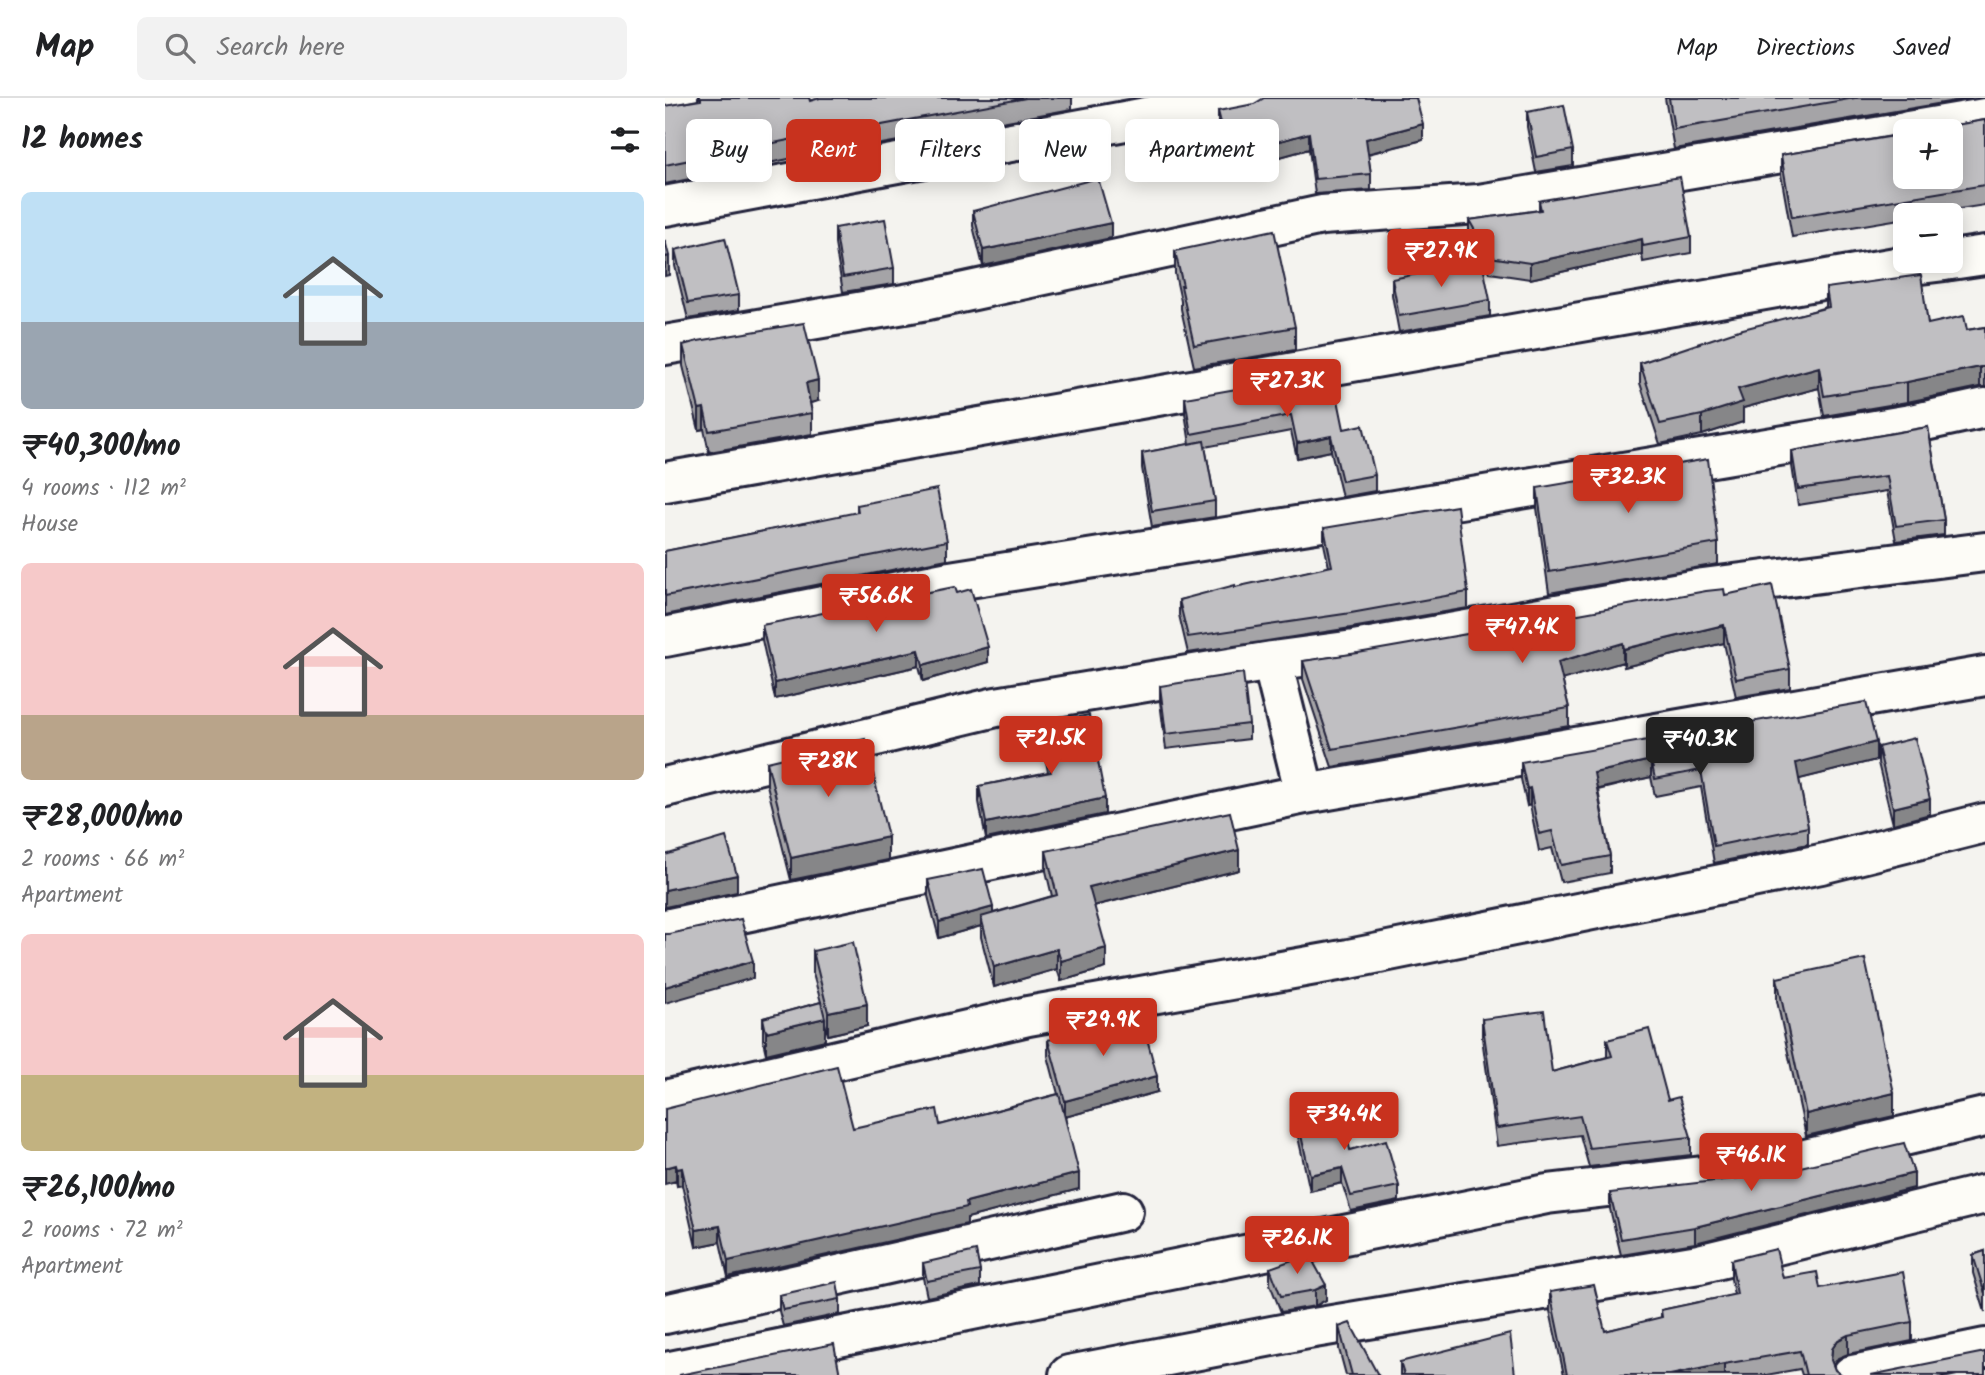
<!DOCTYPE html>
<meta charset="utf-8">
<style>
:root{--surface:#fff;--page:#f2f2f2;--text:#202124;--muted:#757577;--line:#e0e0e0;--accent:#c8321e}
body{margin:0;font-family:Kalam,sans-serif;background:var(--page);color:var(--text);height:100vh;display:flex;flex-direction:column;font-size:26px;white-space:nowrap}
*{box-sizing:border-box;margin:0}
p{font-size:23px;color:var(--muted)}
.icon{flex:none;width:38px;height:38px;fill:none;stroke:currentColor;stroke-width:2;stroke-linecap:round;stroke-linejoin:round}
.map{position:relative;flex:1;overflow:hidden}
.details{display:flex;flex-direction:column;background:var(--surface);width:665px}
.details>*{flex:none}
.banner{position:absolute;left:21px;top:21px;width:665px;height:63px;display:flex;gap:14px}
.controls{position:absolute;left:1228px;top:21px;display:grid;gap:14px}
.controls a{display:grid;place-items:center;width:70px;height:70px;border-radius:10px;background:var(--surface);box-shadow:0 4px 18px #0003;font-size:35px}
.price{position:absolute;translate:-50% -60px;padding:0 16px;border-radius:7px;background:var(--accent);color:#fff;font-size:23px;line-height:46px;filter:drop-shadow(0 2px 4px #0008)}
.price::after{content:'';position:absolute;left:50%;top:42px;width:21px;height:16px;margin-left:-10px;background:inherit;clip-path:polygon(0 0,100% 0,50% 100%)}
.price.selected{background:#222;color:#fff}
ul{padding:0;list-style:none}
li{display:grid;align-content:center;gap:14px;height:371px;padding:0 21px}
li span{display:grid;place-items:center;height:217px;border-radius:10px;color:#555}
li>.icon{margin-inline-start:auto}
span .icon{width:126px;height:126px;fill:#fffc;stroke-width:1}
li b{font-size:30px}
h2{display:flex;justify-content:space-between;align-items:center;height:84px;padding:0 21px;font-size:30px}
.pill{padding:0 24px;border-radius:10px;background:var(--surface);box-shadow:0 4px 18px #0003;font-size:24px;line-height:63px}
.pill.selected{background:var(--accent);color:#fff}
header{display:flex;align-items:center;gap:42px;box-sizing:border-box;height:98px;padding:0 35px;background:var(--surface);border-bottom:2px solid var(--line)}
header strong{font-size:33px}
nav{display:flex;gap:38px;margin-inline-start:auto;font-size:24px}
.search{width:490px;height:63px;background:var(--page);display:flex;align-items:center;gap:18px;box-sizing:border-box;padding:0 24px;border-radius:10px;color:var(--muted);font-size:26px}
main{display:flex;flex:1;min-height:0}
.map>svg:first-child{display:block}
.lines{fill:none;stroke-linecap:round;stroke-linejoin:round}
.minor-casing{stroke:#22223b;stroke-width:44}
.minor{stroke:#fdfcf7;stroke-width:38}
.wall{fill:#a5a4a7;stroke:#22223b;stroke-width:2}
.shaded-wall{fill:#868688;stroke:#22223b;stroke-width:2}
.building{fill:#c0bfc2;stroke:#22223b;stroke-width:2}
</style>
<header>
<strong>Map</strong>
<div class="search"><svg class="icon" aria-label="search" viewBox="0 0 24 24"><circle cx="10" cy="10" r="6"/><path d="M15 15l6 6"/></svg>Search here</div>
<nav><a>Map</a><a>Directions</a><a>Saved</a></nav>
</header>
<main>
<section class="details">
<h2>12 homes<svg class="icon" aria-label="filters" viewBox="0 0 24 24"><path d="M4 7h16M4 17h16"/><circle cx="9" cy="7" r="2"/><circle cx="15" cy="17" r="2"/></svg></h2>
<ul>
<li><span style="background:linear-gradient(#bfe0f5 60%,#9aa5b1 0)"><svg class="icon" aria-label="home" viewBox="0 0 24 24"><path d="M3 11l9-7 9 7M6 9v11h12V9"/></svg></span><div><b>₹40,300/mo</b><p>4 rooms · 112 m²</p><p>House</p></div></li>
<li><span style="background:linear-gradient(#f6c9c9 70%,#b9a48a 0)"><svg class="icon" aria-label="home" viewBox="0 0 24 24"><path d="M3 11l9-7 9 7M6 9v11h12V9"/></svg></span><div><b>₹28,000/mo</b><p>2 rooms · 66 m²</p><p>Apartment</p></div></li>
<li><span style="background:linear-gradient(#f6c9c9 65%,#c2b280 0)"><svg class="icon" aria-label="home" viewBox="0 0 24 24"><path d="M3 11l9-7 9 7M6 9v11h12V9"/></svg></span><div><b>₹26,100/mo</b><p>2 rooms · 72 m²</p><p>Apartment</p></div></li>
</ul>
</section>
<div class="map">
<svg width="1320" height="1277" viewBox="0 0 1320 1277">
<rect width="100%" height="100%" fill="#f4f3ef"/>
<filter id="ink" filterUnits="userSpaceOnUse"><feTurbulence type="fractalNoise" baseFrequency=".0143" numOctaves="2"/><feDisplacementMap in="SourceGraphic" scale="14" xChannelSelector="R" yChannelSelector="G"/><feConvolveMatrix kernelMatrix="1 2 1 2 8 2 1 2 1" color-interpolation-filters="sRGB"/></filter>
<g filter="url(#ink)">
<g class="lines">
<defs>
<path id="minor" d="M 0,2 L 13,0
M 1243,33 L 1320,20
M 0,108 L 584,0
M 1286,162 L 1320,157
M 0,247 L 263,202 L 657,117 L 814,106 L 1241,34
M 0,384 L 1231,169 L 1280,163
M 0,539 L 285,483 L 669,422 L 1246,326 L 1320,310
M 607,563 L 640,696
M 0,689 L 331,609 L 607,563 L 689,552 L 1038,490 L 1320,454
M 0,831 L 640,696 L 1320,578
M 0,1002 L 363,918 L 684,861 L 1156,766 L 1320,725
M 0,1216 L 458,1113
M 0,1274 L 882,1096 L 1098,1071 L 1320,1019
M 404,1277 L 643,1231 L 1034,1166 L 1320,1096
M 1187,1277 L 1320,1250"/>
</defs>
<use href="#minor" class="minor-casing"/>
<use href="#minor" class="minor"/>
</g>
<path class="wall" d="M 33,0 L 144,0 L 145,3 L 155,0 L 407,0 L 407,11 L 179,53 L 178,50 L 0,86 L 0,8 L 33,2 Z
M 1000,0 L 1307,0 L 1009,51 Z
M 553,13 L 758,42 L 703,56 L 706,76 L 706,92 L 650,96 L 644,51 L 564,73 L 553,28 Z
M 862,14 L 908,52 L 908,68 L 871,74 L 862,29 Z
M 1320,22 L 1320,107 L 1256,117 L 1241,117 L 1241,120 L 1127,139 L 1116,77 L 1116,57 Z
M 874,103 L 1026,139 L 1026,155 L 978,164 L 977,156 L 865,181 L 825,175 L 804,138 L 804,122 L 874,112 Z
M 308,113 L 446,140 L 318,168 L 308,128 Z
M 170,130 L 229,170 L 229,186 L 178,194 L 170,146 Z
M 10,152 L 74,197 L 74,212 L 23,221 L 10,168 Z
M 510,153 L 630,229 L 630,252 L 529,269 L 516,211 L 516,203 L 510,176 Z
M 727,181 L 825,202 L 825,218 L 734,234 L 727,197 Z
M 1161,190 L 1263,226 L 1302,232 L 1320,229 L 1320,289 L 1315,289 L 1242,304 L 1159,318 L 1154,290 L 1078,310 L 1078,324 L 1037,337 L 995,346 L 975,285 L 975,265 L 1161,209 Z
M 18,247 L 153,303 L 145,305 L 147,315 L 147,336 L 44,354 L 39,331 L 34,332 L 18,268 Z
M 644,298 L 679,331 L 710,377 L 710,393 L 677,399 L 666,353 L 632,360 L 626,333 L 540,349 L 550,403 L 550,419 L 487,429 L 477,370 L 477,355 L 525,346 L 520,315 L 520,300 Z
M 1263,329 L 1279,422 L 1279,437 L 1231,443 L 1222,393 L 1133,407 L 1127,368 L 1127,353 Z
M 872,390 L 1053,445 L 1053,466 L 884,495 L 872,410 Z
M 192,407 L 282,443 L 282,461 L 0,517 L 0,453 L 192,415 Z
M 659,430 L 803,494 L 803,510 L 686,530 L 523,555 L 514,517 L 514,502 L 664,469 L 659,446 Z
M 292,495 L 323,564 L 258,583 L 254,568 L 110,601 L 97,542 L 97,527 Z
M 1060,497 L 1125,571 L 1125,590 L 1071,599 L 1059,545 L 959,569 L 958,564 L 897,581 L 904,610 L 904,628 L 667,669 L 638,581 L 638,563 L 809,539 Z
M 495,588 L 584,626 L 584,641 L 501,651 L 495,604 Z
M 377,627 L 440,716 L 321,741 L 314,704 L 314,688 L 383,674 L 377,642 Z
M 1213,649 L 1265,716 L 1228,726 L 1213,665 Z
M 1211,662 L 1134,681 L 1143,729 L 1143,746 L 1049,765 L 1036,689 L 990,698 L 986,679 L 933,692 L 945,758 L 945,775 L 896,784 L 887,750 L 874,753 L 865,707 L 862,708 L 856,681 L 856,664 Z
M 102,664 L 223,762 L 126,782 L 102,687 Z
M 381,753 L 574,772 L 429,808 L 441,870 L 396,883 L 392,871 L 329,889 L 316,839 L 316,828 L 274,840 L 263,798 L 263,782 L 328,815 L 387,798 L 381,773 Z
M 148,853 L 202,928 L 163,937 L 160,925 L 160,942 L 101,956 L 98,943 L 98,920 L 156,904 L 148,876 Z
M 1112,880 L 1229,1018 L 1141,1038 L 1112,903 Z
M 817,921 L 887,974 L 942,959 L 942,942 L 1003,1002 L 1026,1039 L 1026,1057 L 924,1069 L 915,1037 L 832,1048 L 817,940 Z
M 383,942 L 492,994 L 400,1019 L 414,1091 L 302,1120 L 302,1126 L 63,1179 L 55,1144 L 31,1149 L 17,1087 L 12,1088 L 11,1083 L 0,1011 L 188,1030 L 275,1027 L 393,996 L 383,958 Z
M 631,1015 L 685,1052 L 734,1088 L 734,1103 L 686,1113 L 677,1085 L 645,1093 L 631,1030 Z
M 1249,1090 L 1030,1145 L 956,1157 L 945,1111 L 945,1095 Z
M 1320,1153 L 1320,1214 L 1308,1175 L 1308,1157 Z
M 1066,1162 L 1118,1180 L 1155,1190 L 1247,1224 L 1247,1243 L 1183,1256 L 1173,1260 L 1168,1267 L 1170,1272 L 1177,1277 L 1137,1277 L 1135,1271 L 1101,1277 L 899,1277 L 885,1213 L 885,1194 L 940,1233 L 996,1220 L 996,1212 L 1069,1197 L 1066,1181 Z
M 258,1165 L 315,1173 L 315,1188 L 262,1199 L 258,1180 Z
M 605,1170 L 661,1187 L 661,1202 L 650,1208 L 616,1214 L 605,1186 Z
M 114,1197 L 175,1201 L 175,1216 L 118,1228 L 114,1213 Z
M 674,1229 L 713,1277 L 681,1277 L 674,1251 Z
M 735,1264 L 850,1277 L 735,1277 Z"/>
<path class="shaded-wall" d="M 758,26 L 758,42 L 701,56 L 701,41 Z
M 644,35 L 644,51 L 564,73 L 564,57 Z
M 446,125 L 446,140 L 318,168 L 318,152 Z
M 977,141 L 977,156 L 865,181 L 865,165 Z
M 4,158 L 4,177 L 0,178 L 0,159 Z
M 1154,269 L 1154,290 L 1078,310 L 1078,324 L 1037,337 L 1037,317 L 1073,291 Z
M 1315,269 L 1315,289 L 1242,304 L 1242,284 Z
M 153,282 L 153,303 L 141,306 L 141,285 Z
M 39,310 L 39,331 L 34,332 L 34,311 Z
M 666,338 L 666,353 L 632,360 L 632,345 Z
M 1059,527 L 1059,545 L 959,569 L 959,551 Z
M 958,545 L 958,564 L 893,583 L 893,564 Z
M 323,549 L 323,564 L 258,583 L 258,567 Z
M 254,552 L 254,568 L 110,601 L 110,585 Z
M 1211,644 L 1211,662 L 1131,682 L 1131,665 Z
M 986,662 L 986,679 L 929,692 L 929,675 Z
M 865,690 L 865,707 L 862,708 L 862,691 Z
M 440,700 L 440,716 L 321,741 L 321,725 Z
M 1265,701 L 1265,716 L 1228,726 L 1228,710 Z
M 223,739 L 223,762 L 126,782 L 126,760 Z
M 574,752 L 574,772 L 424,809 L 424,789 Z
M 72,777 L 72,794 L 0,809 L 0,792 Z
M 328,809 L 328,825 L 316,819 L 316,828 L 274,840 L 274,824 Z
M 441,850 L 441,870 L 396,883 L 396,863 Z
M 392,851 L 392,871 L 329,889 L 329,869 Z
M 88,863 L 88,880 L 0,905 L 0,889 Z
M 202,906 L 202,928 L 163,937 L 163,914 Z
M 160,920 L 160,942 L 101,956 L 101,934 Z
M 492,978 L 492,994 L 400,1019 L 400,1003 Z
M 1229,995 L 1229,1018 L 1141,1038 L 1141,1016 Z
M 11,1067 L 11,1083 L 0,1086 L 0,1070 Z
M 17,1070 L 17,1087 L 12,1088 L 12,1071 Z
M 677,1070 L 677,1085 L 645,1093 L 645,1077 Z
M 414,1075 L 414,1091 L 302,1120 L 302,1126 L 63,1179 L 63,1163 L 301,1104 Z
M 1249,1075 L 1249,1090 L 1030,1145 L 1030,1129 Z
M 55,1128 L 55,1144 L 31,1149 L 31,1132 Z
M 661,1187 L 661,1202 L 650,1208 L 650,1192 Z
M 1183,1237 L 1183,1256 L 1173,1260 L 1167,1269 L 1166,1262 L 1167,1251 L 1173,1242 Z
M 1059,1266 L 1059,1277 L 1005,1277 Z"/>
<path class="building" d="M 36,0 L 144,0 L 145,3 L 155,0 L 361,0 L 179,34 L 178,31 L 0,67 L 0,8 L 36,2 Z
M 599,0 L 751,0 L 758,26 L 701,41 L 706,76 L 650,81 L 644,35 L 564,57 L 553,13 L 589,6 Z
M 1004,0 L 1190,0 L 1009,31 Z
M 899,7 L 908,52 L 871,59 L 862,14 Z
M 1320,22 L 1320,87 L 1127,119 L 1116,57 L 1241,36 L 1241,79 L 1286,79 L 1286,33 L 1255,33 Z
M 1015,79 L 1026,139 L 978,148 L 977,141 L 865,165 L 825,159 L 804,122 L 876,112 L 874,103 L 878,102 Z
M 433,80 L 446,125 L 318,152 L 308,113 Z
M 220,121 L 229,170 L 178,179 L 170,130 Z
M 609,132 L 630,229 L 529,247 L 516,188 L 518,188 L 510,153 Z
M 60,140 L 74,197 L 23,205 L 10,152 Z
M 0,142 L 4,158 L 0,159 Z
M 817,163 L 825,202 L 734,218 L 727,181 Z
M 1256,177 L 1263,226 L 1299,218 L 1302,232 L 1320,229 L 1320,269 L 1315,269 L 1242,284 L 1159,298 L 1154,269 L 1073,291 L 1078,304 L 1037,317 L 995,326 L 975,265 L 1074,232 L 1164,209 L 1161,190 Z
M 139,225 L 153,282 L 141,285 L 147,315 L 44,333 L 39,310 L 34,311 L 18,247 L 33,243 Z
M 639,279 L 644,298 L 671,292 L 679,331 L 698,327 L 710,377 L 677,383 L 666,338 L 632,345 L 626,317 L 526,336 L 520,300 Z
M 1263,329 L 1279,422 L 1231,428 L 1222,378 L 1133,391 L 1127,353 Z
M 539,343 L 550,403 L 487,413 L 477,355 Z
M 1043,361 L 1053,445 L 884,474 L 872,390 Z
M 272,391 L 282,443 L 0,498 L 0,453 L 193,414 L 192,407 Z
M 792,408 L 803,494 L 686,515 L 523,539 L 514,502 L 570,487 L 570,489 L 667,468 L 659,430 Z
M 1107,487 L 1125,571 L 1071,581 L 1059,527 L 959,551 L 958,545 L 893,564 L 904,610 L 667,651 L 638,563 L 693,555 L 808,535 L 809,539 L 847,528 L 1041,493 L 1059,491 L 1060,497 Z
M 289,489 L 290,489 L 292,495 L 306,491 L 323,549 L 258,567 L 254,552 L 110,585 L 97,527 Z
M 578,575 L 584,626 L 501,636 L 495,588 Z
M 1201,604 L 1211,644 L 1131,665 L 1143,729 L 1049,748 L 1036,672 L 990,681 L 986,662 L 929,675 L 945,758 L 896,767 L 887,733 L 874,736 L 865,690 L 862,691 L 856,664 Z
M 424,617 L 440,700 L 321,725 L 314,688 L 386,674 L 377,627 Z
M 1250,640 L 1265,701 L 1228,710 L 1213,649 Z
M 200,641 L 223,739 L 126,760 L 102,664 Z
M 565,714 L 574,752 L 424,789 L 441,850 L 396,863 L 392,851 L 329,869 L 316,819 L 392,797 L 381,753 Z
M 61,739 L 72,777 L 0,792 L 0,757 Z
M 318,771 L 328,809 L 274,824 L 263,782 Z
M 76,821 L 88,863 L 0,889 L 0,836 L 4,836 Z
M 188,844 L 202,906 L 163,914 L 148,853 Z
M 1200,861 L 1229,995 L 1141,1016 L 1112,880 Z
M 156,904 L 160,920 L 101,934 L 98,920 Z
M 879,913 L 887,974 L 947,958 L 942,942 L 984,931 L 1003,1002 L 1014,999 L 1026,1039 L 924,1050 L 915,1018 L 832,1030 L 817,921 Z
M 476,918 L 492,978 L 400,1003 L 383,942 Z
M 172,968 L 188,1030 L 272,1011 L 275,1027 L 394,996 L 414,1075 L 301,1104 L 302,1109 L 63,1163 L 55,1128 L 31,1132 L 17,1070 L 12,1071 L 11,1067 L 0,1070 L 0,1011 Z
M 675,1005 L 685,1052 L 721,1042 L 734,1088 L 686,1098 L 677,1070 L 645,1077 L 631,1015 Z
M 1239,1045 L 1249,1075 L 1030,1129 L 956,1141 L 945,1095 L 1101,1077 Z
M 1111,1151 L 1118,1180 L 1152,1174 L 1155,1190 L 1238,1174 L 1247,1224 L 1183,1237 L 1173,1242 L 1167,1251 L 1166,1262 L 1170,1272 L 1177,1277 L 1141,1277 L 1135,1253 L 1059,1266 L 1005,1277 L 902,1277 L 885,1194 L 929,1187 L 940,1233 L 997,1219 L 996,1212 L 1072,1196 L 1066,1162 Z
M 311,1153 L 315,1173 L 262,1183 L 258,1165 Z
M 1320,1153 L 1320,1196 L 1308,1157 Z
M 644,1156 L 661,1187 L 650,1192 L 616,1198 L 605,1170 Z
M 172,1184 L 175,1201 L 118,1212 L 114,1197 Z
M 685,1225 L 713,1277 L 687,1277 L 674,1229 Z
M 845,1236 L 850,1277 L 739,1277 L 735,1264 Z
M 169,1246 L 175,1277 L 14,1277 Z
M 1320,1254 L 1320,1277 L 1206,1277 Z"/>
</g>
</svg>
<div class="controls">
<a>+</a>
<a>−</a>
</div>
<b class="price" style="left:776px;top:191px">₹27.9K</b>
<b class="price" style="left:622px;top:321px">₹27.3K</b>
<b class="price" style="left:963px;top:417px">₹32.3K</b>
<b class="price" style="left:211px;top:536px">₹56.6K</b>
<b class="price" style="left:857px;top:567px">₹47.4K</b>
<b class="price" style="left:386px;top:678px">₹21.5K</b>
<b class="price selected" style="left:1035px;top:679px">₹40.3K</b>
<b class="price" style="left:163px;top:701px">₹28K</b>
<b class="price" style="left:438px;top:960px">₹29.9K</b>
<b class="price" style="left:679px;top:1054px">₹34.4K</b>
<b class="price" style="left:1086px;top:1095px">₹46.1K</b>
<b class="price" style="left:632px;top:1178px">₹26.1K</b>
<div class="banner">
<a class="pill">Buy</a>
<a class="pill selected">Rent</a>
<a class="pill">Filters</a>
<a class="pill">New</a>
<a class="pill">Apartment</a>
</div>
</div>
</main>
